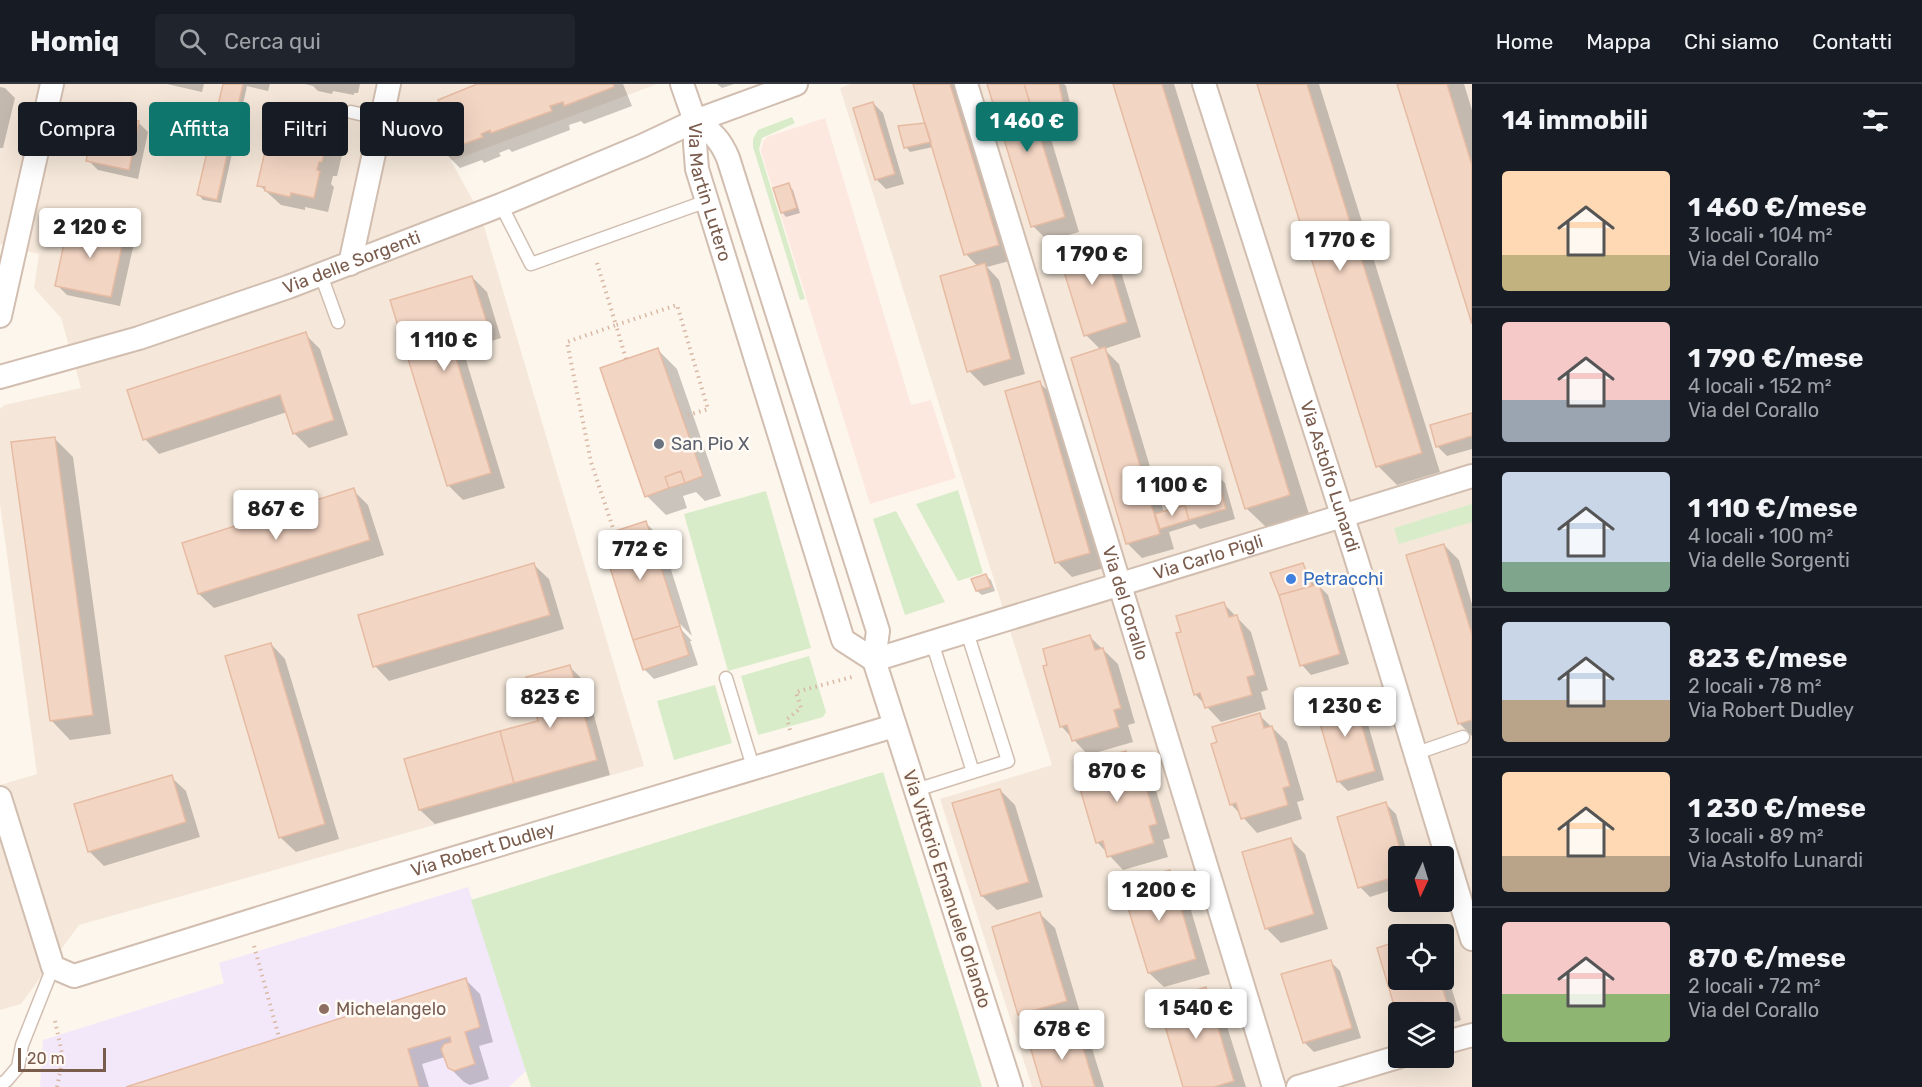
<!DOCTYPE html>
<html lang="it">
<meta charset="utf-8">
<style>
:root{--surface:#171b24;--page:#20242c;--text:#f1f3f6;--muted:#9ea1a6;--line:#363941;--accent:#0f766e}
body{margin:0;font-family:Rubik,sans-serif;background:var(--page);color:var(--text);height:100vh;display:flex;flex-direction:column;font-size:22px;white-space:nowrap}
*{box-sizing:border-box;margin:0}
p{font-size:20px;color:var(--muted)}
.icon{flex:none;width:33px;height:33px;fill:none;stroke:currentColor;stroke-width:2;stroke-linecap:round;stroke-linejoin:round}
.map{position:relative;flex:1;overflow:hidden}
.drawer{display:flex;flex-direction:column;background:var(--surface);width:450px}
.drawer>*{flex:none}
.guide{position:absolute;left:18px;top:18px;width:570px;height:54px;display:flex;gap:12px}
.needle{width:39px;rotate:184deg}
.controls{position:absolute;left:1388px;top:762px;display:grid;gap:12px}
.controls a{display:grid;place-items:center;width:66px;height:66px;border-radius:6px;background:var(--surface);box-shadow:0 6px 24px #0002;font-size:30px}
.scale{position:absolute;left:18px;bottom:15px;width:88px;box-sizing:border-box;padding-left:6px;border:3px solid #7a5c4d;border-top:0;font-size:16px;line-height:21px;white-space:nowrap;color:#7a5c4d;-webkit-text-stroke:4px #fffaf3;paint-order:stroke}
.price{position:absolute;translate:-50% -51px;padding:0 14px;border-radius:6px;background:#fff;color:#222;font-size:20px;line-height:39px;filter:drop-shadow(0 2px 3px #0008)}
.price::after{content:'';position:absolute;left:50%;top:36px;width:18px;height:14px;margin-left:-9px;background:inherit;clip-path:polygon(0 0,100% 0,50% 100%)}
.price.on{background:var(--accent);color:#fff}
ul{padding:0;list-style:none}
li{display:flex;align-items:center;gap:18px;height:150px;padding:0 30px}
li+li{border-top:2px solid var(--line)}
li span{display:grid;place-items:center;flex:none;width:168px;height:120px;border-radius:6px;color:#555}
li>.icon{margin-inline-start:auto}
span .icon{width:72px;height:72px;fill:#fffc;stroke-width:1}
li b{font-size:26px}
h2{display:flex;justify-content:space-between;align-items:center;height:72px;padding:0 30px;font-size:26px}
.pill{padding:0 21px;border-radius:6px;background:var(--surface);box-shadow:0 6px 24px #0002;font-size:21px;line-height:54px}
.pill.on{background:var(--accent);color:#fff}
header{display:flex;align-items:center;gap:36px;box-sizing:border-box;height:84px;padding:0 30px;background:var(--surface);border-bottom:2px solid var(--line)}
header strong{font-size:28px}
nav{display:flex;gap:33px;margin-inline-start:auto;font-size:21px}
.search{width:420px;height:54px;background:var(--page);display:flex;align-items:center;gap:15px;box-sizing:border-box;padding:0 21px;border-radius:6px;color:var(--muted);font-size:22px}
main{display:flex;flex:1;min-height:0}
.map>svg:first-child{display:block}
.residential{fill:#f5e8da;fill-rule:evenodd}
.commercial{fill:#fde8e0}
.education{fill:#f3e8fa}
.green{fill:#d8ecc9}
.shadow{fill:#0003}
.building{fill:#f3d5c3;stroke:#e6bba3;stroke-width:1.5}
.lines{fill:none;stroke-linecap:round;stroke-linejoin:round}
.lane-casing{stroke:#d1beb0;stroke-width:15}
.street-casing{stroke:#d1beb0;stroke-width:26}
.path{stroke:#d9b8a5;stroke-width:4;stroke-dasharray:1.5 4.5;stroke-linecap:butt}
.lane{stroke:#fff;stroke-width:12}
.street{stroke:#fff;stroke-width:22}
.worship-dot{fill:#6b7280;stroke:#fffaf3;stroke-width:2}
.shop-dot{fill:#3f7fe0;stroke:#fffaf3;stroke-width:2}
.education-dot{fill:#8d6e63;stroke:#fffaf3;stroke-width:2}
.labels{text-anchor:middle;dominant-baseline:central;stroke-width:5;stroke-linejoin:round;paint-order:stroke}
.street-label{font-size:18px;fill:#7a5c4d;stroke:#fffaf3}
.worship-label{font-size:18px;fill:#5b616d;stroke:#fffaf3;text-anchor:start}
.shop-label{font-size:18px;fill:#366cbe;stroke:#fffaf3;text-anchor:start}
.education-label{font-size:18px;fill:#785e54;stroke:#fffaf3;text-anchor:start}
</style>
<header>
<strong>Homiq</strong>
<div class="search"><svg class="icon" aria-label="search" viewBox="0 0 24 24"><circle cx="10" cy="10" r="6"/><path d="M15 15l6 6"/></svg>Cerca qui</div>
<nav><a>Home</a><a>Mappa</a><a>Chi siamo</a><a>Contatti</a></nav>
</header>
<main>
<div class="map">
<svg width="1472" height="1003" viewBox="0 0 1472 1003">
<rect width="100%" height="100%" fill="#fdf6ec"/>
<path class="residential" d="M 0,0 L 657,0 L 451,77 L 480,129 L 644,682 L 79,841 L 21,920 L 0,926 L 0,701 L 37,690 L 0,420 L 0,325 L 4,321 L 81,304 L 61,234 L 34,204 L 39,170 L 0,160 Z
M 851,0 L 1472,0 L 1472,1003 L 1032,1003 L 940,715 L 1052,681 L 840,4 ZM 1398,772 L 1443,772 L 1443,818 L 1398,818 ZM 1398,850 L 1443,850 L 1443,896 L 1398,896 ZM 1398,928 L 1443,928 L 1443,974 L 1398,974 Z"/>
<path class="commercial" d="M 825,34 L 911,321 L 931,316 L 956,394 L 870,420 L 761,67 L 763,58 L 767,53 Z"/>
<path class="education" d="M 468,803 L 526,987 L 509,1003 L 40,1003 L 43,956 L 224,899 L 219,879 Z"/>
<path class="green" d="M 792,33 L 795,39 L 762,54 L 759,65 L 805,215 L 800,216 L 753,63 L 753,55 L 758,46 Z
M 958,406 L 983,489 L 958,497 L 916,420 Z
M 766,407 L 811,564 L 728,587 L 684,430 Z
M 1472,420 L 1472,438 L 1399,460 L 1394,444 Z
M 896,427 L 945,518 L 905,531 L 873,435 Z
M 809,572 L 826,628 L 823,633 L 758,651 L 741,592 Z
M 715,601 L 732,659 L 674,676 L 657,617 Z
M 883,688 L 982,1003 L 531,1003 L 471,816 Z"/>
<path class="shadow" d="M 167,0 L 204,0 L 202,8 Z
M 224,0 L 270,0 L 268,7 L 247,2 L 221,119 L 203,116 L 199,111 Z
M 305,0 L 360,0 L 358,9 L 354,9 L 354,11 L 333,7 L 332,10 L 318,7 L 313,2 Z
M 481,0 L 623,0 L 632,22 L 584,40 L 581,37 L 569,41 L 570,46 L 512,68 L 509,65 L 499,69 L 501,72 L 484,79 L 482,76 L 460,84 L 441,65 L 449,37 Z
M 717,0 L 734,0 L 722,4 Z
M 914,0 L 959,0 L 1013,176 L 987,183 L 999,196 L 1025,290 L 984,302 L 969,287 L 978,183 L 966,170 L 933,63 L 910,68 L 906,63 L 928,45 Z
M 989,0 L 1064,0 L 1066,2 L 1072,28 L 1045,35 L 1079,148 L 1048,157 L 1033,142 Z
M 1114,0 L 1174,0 L 1309,430 L 1266,443 L 1246,424 Z
M 1259,0 L 1319,0 L 1440,388 L 1397,401 L 1378,382 Z
M 1399,0 L 1464,0 L 1472,26 L 1472,235 Z
M 0,3 L 5,4 L 15,14 L 3,64 L 0,64 Z
M 873,19 L 883,29 L 904,100 L 886,105 L 876,95 Z
M 306,28 L 312,33 L 327,37 L 342,52 L 341,54 L 345,58 L 337,92 L 333,92 L 331,100 L 334,103 L 328,128 L 305,123 L 305,126 L 281,121 L 259,101 Z
M 138,38 L 148,48 L 138,95 L 98,86 L 88,76 Z
M 788,101 L 793,106 L 800,129 L 786,133 L 782,128 Z
M 124,149 L 134,159 L 120,222 L 67,211 L 57,201 Z
M 1100,154 L 1115,168 L 1141,253 L 1104,265 L 1119,280 L 1164,429 L 1186,422 L 1215,389 L 1225,399 L 1235,435 L 1200,445 L 1195,440 L 1169,448 L 1174,465 L 1142,474 L 1127,459 L 1101,266 L 1086,251 Z
M 472,193 L 487,208 L 501,254 L 463,266 L 505,404 L 463,416 L 448,401 L 392,217 Z
M 305,250 L 320,265 L 348,351 L 309,364 L 294,349 L 287,328 L 159,370 L 145,355 Z
M 658,266 L 677,285 L 721,412 L 705,417 L 696,408 L 683,412 L 687,424 L 666,431 L 647,412 Z
M 1039,298 L 1054,313 L 1104,484 L 1072,493 L 1057,478 Z
M 1472,330 L 1472,365 L 1447,372 L 1437,362 Z
M 54,354 L 73,373 L 111,650 L 70,656 L 51,636 Z
M 353,406 L 368,421 L 384,471 L 214,524 L 199,510 L 183,460 Z
M 646,439 L 661,454 L 692,552 L 675,535 L 679,543 L 692,557 L 690,557 L 698,581 L 654,595 L 644,585 Z
M 1444,461 L 1459,476 L 1472,520 L 1472,652 L 1459,639 Z
M 534,481 L 549,495 L 564,545 L 389,597 L 375,582 Z
M 1302,481 L 1317,496 L 1321,504 L 1328,511 L 1349,580 L 1311,591 L 1302,581 Z
M 986,492 L 991,496 L 995,507 L 982,511 L 977,507 Z
M 1224,520 L 1251,548 L 1268,606 L 1261,608 L 1266,625 L 1221,638 L 1195,610 Z
M 1090,553 L 1118,580 L 1135,639 L 1128,641 L 1133,658 L 1088,671 L 1062,643 L 1044,583 Z
M 271,560 L 285,575 L 339,755 L 296,768 L 281,754 L 227,573 Z
M 570,583 L 585,598 L 610,691 L 435,740 L 420,726 L 540,638 Z
M 1353,613 L 1363,623 L 1384,696 L 1348,707 L 1338,697 Z
M 1259,631 L 1287,658 L 1304,716 L 1297,718 L 1302,735 L 1257,749 L 1231,720 L 1218,659 Z
M 1126,668 L 1153,696 L 1170,754 L 1163,756 L 1168,773 L 1123,786 L 1097,758 Z
M 171,693 L 186,707 L 200,753 L 104,782 L 89,767 Z
M 1000,706 L 1015,721 L 1043,813 L 997,826 L 982,812 Z
M 1386,720 L 1396,730 L 1408,772 L 1398,772 L 1398,804 L 1370,813 L 1360,803 Z
M 1291,756 L 1305,770 L 1328,845 L 1281,859 L 1266,844 Z
M 1169,788 L 1184,803 L 1210,890 L 1164,903 L 1149,889 Z
M 1040,830 L 1055,844 L 1081,932 L 1035,945 L 1020,931 L 994,844 Z
M 1398,859 L 1398,896 L 1443,896 L 1443,875 L 1461,936 L 1443,942 L 1443,928 L 1398,928 L 1398,930 L 1378,865 Z
M 1330,877 L 1340,887 L 1361,954 L 1314,968 L 1304,958 Z
M 465,895 L 480,910 L 493,958 L 479,962 L 489,995 L 470,1001 L 464,998 L 449,983 L 445,973 L 422,980 L 429,1003 L 131,1003 Z
M 1205,905 L 1220,920 L 1246,1003 L 1185,1003 Z
M 1076,946 L 1091,961 L 1104,1003 L 1044,1003 Z"/>
<path class="building" d="M 223,0 L 243,0 L 217,116 L 197,111 Z
M 477,0 L 613,0 L 614,3 L 564,22 L 563,18 L 550,22 L 552,27 L 491,49 L 490,46 L 481,50 L 483,53 L 464,60 L 462,57 L 440,66 L 430,43 L 447,36 L 438,16 Z
M 913,0 L 950,0 L 999,161 L 964,171 Z
M 987,0 L 1024,0 L 1065,133 L 1031,143 Z
M 1024,0 L 1059,0 L 1063,18 L 1032,26 Z
M 1113,0 L 1162,0 L 1290,411 L 1245,425 Z
M 1257,0 L 1307,0 L 1422,369 L 1376,383 Z
M 1397,0 L 1447,0 L 1472,81 L 1472,240 Z
M 873,18 L 895,90 L 875,96 L 853,24 Z
M 284,21 L 307,27 L 306,31 L 328,36 L 326,41 L 331,42 L 322,78 L 319,78 L 317,86 L 320,87 L 314,114 L 291,109 L 290,113 L 265,107 L 265,103 L 257,102 L 275,24 L 283,26 Z
M 97,28 L 139,37 L 129,86 L 86,77 Z
M 925,39 L 931,58 L 904,64 L 898,42 Z
M 789,99 L 797,124 L 781,129 L 773,104 Z
M 69,136 L 125,148 L 111,213 L 55,202 Z
M 1101,152 L 1127,238 L 1084,252 L 1057,165 Z
M 985,179 L 1011,275 L 967,288 L 940,192 Z
M 472,192 L 487,239 L 449,251 L 491,389 L 447,402 L 390,216 Z
M 306,248 L 334,336 L 293,350 L 280,311 L 143,356 L 127,306 Z
M 1105,263 L 1160,450 L 1126,460 L 1071,274 Z
M 658,264 L 703,392 L 685,399 L 681,387 L 665,393 L 669,404 L 645,413 L 600,284 Z
M 1040,297 L 1090,469 L 1055,479 L 1005,307 Z
M 1472,329 L 1472,352 L 1436,363 L 1430,341 Z
M 55,353 L 93,631 L 50,637 L 11,358 Z
M 681,387 L 685,399 L 669,404 L 665,393 Z
M 1215,387 L 1226,425 L 1189,436 L 1178,398 Z
M 354,404 L 370,456 L 198,510 L 182,459 Z
M 1185,421 L 1189,436 L 1160,445 L 1155,430 Z
M 646,437 L 680,542 L 633,556 L 600,452 Z
M 1444,460 L 1472,550 L 1472,636 L 1458,640 L 1406,471 Z
M 534,479 L 550,531 L 373,583 L 358,531 Z
M 1303,479 L 1312,502 L 1279,511 L 1270,489 Z
M 986,490 L 991,503 L 976,507 L 971,495 Z
M 1319,500 L 1340,570 L 1300,582 L 1279,511 Z
M 1224,518 L 1229,533 L 1237,531 L 1255,591 L 1247,593 L 1252,611 L 1205,624 L 1200,609 L 1194,611 L 1176,549 L 1181,548 L 1176,532 Z
M 680,542 L 689,571 L 643,586 L 633,556 Z
M 1090,551 L 1095,566 L 1103,564 L 1121,624 L 1114,626 L 1119,643 L 1072,657 L 1067,641 L 1060,643 L 1043,582 L 1047,581 L 1043,565 Z
M 271,559 L 325,740 L 279,754 L 225,572 Z
M 570,581 L 597,676 L 514,699 L 500,647 L 538,637 L 526,593 Z
M 1353,611 L 1375,687 L 1337,698 L 1315,622 Z
M 1260,629 L 1264,644 L 1272,642 L 1290,702 L 1283,704 L 1288,721 L 1241,735 L 1236,719 L 1230,721 L 1211,660 L 1217,658 L 1212,643 Z
M 500,647 L 514,699 L 419,726 L 404,675 Z
M 1126,667 L 1131,682 L 1139,679 L 1157,740 L 1149,742 L 1154,759 L 1107,773 L 1103,757 L 1096,759 L 1078,698 L 1083,696 L 1078,681 Z
M 172,691 L 186,738 L 88,768 L 74,720 Z
M 1000,705 L 1029,798 L 981,812 L 952,719 Z
M 1386,718 L 1402,772 L 1398,772 L 1398,792 L 1358,804 L 1337,733 Z
M 1291,754 L 1314,830 L 1265,845 L 1242,768 Z
M 1170,786 L 1196,875 L 1148,889 L 1121,801 Z
M 1040,828 L 1067,917 L 1018,931 L 992,843 Z
M 1398,857 L 1398,896 L 1440,896 L 1448,922 L 1425,928 L 1398,928 L 1398,935 L 1377,864 Z
M 1331,876 L 1352,944 L 1303,959 L 1281,890 Z
M 466,894 L 480,943 L 465,948 L 475,980 L 454,987 L 448,984 L 441,965 L 444,960 L 451,958 L 450,953 L 408,965 L 419,1003 L 126,1003 Z
M 1206,903 L 1234,997 L 1214,1003 L 1183,1003 L 1158,918 Z
M 1077,944 L 1095,1003 L 1042,1003 L 1029,959 Z"/>
<g class="lines">
<defs>
<path id="lane" d="M 351,28 L 382,35
M 501,121 L 531,180 L 707,117
M 321,191 L 338,238
M 967,548 L 1008,677 L 973,688
M 726,594 L 753,683
M 1414,670 L 1463,653
M 916,706 L 973,688 L 932,558
M 0,1000 L 6,997 L 18,983 L 22,961 L 53,883"/>
<g id="street">
<path id="s1" d="M 682,0 L 695,37 L 695,60 L 697,85 L 843,556 L 874,576 L 878,547 L 728,74 C 721,57 712,47 695,37"/>
<path id="s2" d="M 966,0 L 1274,1003"/>
<path id="s3" d="M 1204,0 L 1356,474 L 1472,855"/>
<path d="M 350,180 L 389,0"/>
<path d="M 0,232 L 52,0"/>
<path id="s4" d="M 0,293 L 139,254 L 288,203 L 501,121 L 642,62 L 695,37 L 796,0"/>
<path id="s5" d="M 0,714 L 53,883 L 74,892 L 375,798 L 894,642"/>
<path d="M 1443,959 L 1472,951"/>
<path id="s6" d="M 1011,1003 L 874,576 L 1472,392"/>
<path d="M 1298,1003 L 1398,973"/>
</g>
</defs>
<use href="#lane" class="lane-casing"/>
<use href="#street" class="street-casing"/>
<path class="path" d="M 597,179 L 616,241 L 567,258 L 591,378 L 614,447
M 626,275 L 616,241 L 677,221 L 708,325 L 682,333
M 790,646 L 787,635 L 801,624 L 796,608 L 852,593
M 254,862 L 279,953
M 55,937 L 63,974 L 57,1003"/>
<use href="#lane" class="lane"/>
<use href="#street" class="street"/>
</g>
<circle class="worship-dot" cx="659" cy="360" r="6"/>
<circle class="shop-dot" cx="1291" cy="495" r="6"/>
<circle class="education-dot" cx="324" cy="925" r="6"/>
<g class="labels">
<g class="street-label">
<text stroke="none"><textPath href="#s1" startOffset="112">Via Martin Lutero</textPath></text>
<text stroke="none"><textPath href="#s4" startOffset="370">Via delle Sorgenti</textPath></text>
<text stroke="none"><textPath href="#s3" startOffset="412">Via Astolfo Lunardi</textPath></text>
<text stroke="none"><textPath href="#s6" startOffset="798">Via Carlo Pigli</textPath></text>
<text stroke="none"><textPath href="#s2" startOffset="543">Via del Corallo</textPath></text>
<text stroke="none"><textPath href="#s5" startOffset="628">Via Robert Dudley</textPath></text>
<text transform="translate(947 805) rotate(72)">Via Vittorio Emanuele Orlando</text>
</g>
<g class="worship-label">
<text x="671" y="360">San Pio X</text>
</g>
<g class="shop-label">
<text x="1303" y="495">Petracchi</text>
</g>
<g class="education-label">
<text x="336" y="925">Michelangelo</text>
</g>
</g>
</svg>
<div class="controls">
<a><svg class="needle" viewBox="-14 -14 28 28"><path d="M0-13l5 13h-10z" fill="#e53935"/><path d="M0 13l5-13h-10z" fill="#9ea1a6"/></svg></a>
<a><svg class="icon" aria-label="locate" viewBox="0 0 24 24"><circle cx="12" cy="12" r="6"/><path d="M12 2v4M12 18v4M2 12h4M18 12h4"/></svg></a>
<a><svg class="icon" aria-label="layers" viewBox="0 0 24 24"><path d="M12 4l9 5-9 5-9-5zM3 14l9 5 9-5"/></svg></a>
</div>
<div class="scale">20 m</div>
<b class="price on" style="left:1027px;top:69px">1 460 €</b>
<b class="price" style="left:90px;top:175px">2 120 €</b>
<b class="price" style="left:1340px;top:188px">1 770 €</b>
<b class="price" style="left:1092px;top:202px">1 790 €</b>
<b class="price" style="left:444px;top:288px">1 110 €</b>
<b class="price" style="left:1172px;top:433px">1 100 €</b>
<b class="price" style="left:276px;top:457px">867 €</b>
<b class="price" style="left:640px;top:497px">772 €</b>
<b class="price" style="left:550px;top:645px">823 €</b>
<b class="price" style="left:1345px;top:654px">1 230 €</b>
<b class="price" style="left:1117px;top:719px">870 €</b>
<b class="price" style="left:1159px;top:838px">1 200 €</b>
<b class="price" style="left:1196px;top:956px">1 540 €</b>
<b class="price" style="left:1062px;top:977px">678 €</b>
<div class="guide">
<a class="pill">Compra</a>
<a class="pill on">Affitta</a>
<a class="pill">Filtri</a>
<a class="pill">Nuovo</a>
</div>
</div>
<section class="drawer">
<h2>14 immobili<svg class="icon" aria-label="filters" viewBox="0 0 24 24"><path d="M4 7h16M4 17h16"/><circle cx="9" cy="7" r="2"/><circle cx="15" cy="17" r="2"/></svg></h2>
<ul>
<li><span style="background:linear-gradient(#ffd9b3 70%,#c2b280 0)"><svg class="icon" aria-label="home" viewBox="0 0 24 24"><path d="M3 11l9-7 9 7M6 9v11h12V9"/></svg></span><div><b>1 460 €/mese</b><p>3 locali · 104 m²</p><p>Via del Corallo</p></div></li>
<li><span style="background:linear-gradient(#f6c9c9 65%,#9aa5b1 0)"><svg class="icon" aria-label="home" viewBox="0 0 24 24"><path d="M3 11l9-7 9 7M6 9v11h12V9"/></svg></span><div><b>1 790 €/mese</b><p>4 locali · 152 m²</p><p>Via del Corallo</p></div></li>
<li><span style="background:linear-gradient(#c9d6e8 75%,#7fa58c 0)"><svg class="icon" aria-label="home" viewBox="0 0 24 24"><path d="M3 11l9-7 9 7M6 9v11h12V9"/></svg></span><div><b>1 110 €/mese</b><p>4 locali · 100 m²</p><p>Via delle Sorgenti</p></div></li>
<li><span style="background:linear-gradient(#c9d6e8 65%,#b9a48a 0)"><svg class="icon" aria-label="home" viewBox="0 0 24 24"><path d="M3 11l9-7 9 7M6 9v11h12V9"/></svg></span><div><b>823 €/mese</b><p>2 locali · 78 m²</p><p>Via Robert Dudley</p></div></li>
<li><span style="background:linear-gradient(#ffd9b3 70%,#b9a48a 0)"><svg class="icon" aria-label="home" viewBox="0 0 24 24"><path d="M3 11l9-7 9 7M6 9v11h12V9"/></svg></span><div><b>1 230 €/mese</b><p>3 locali · 89 m²</p><p>Via Astolfo Lunardi</p></div></li>
<li><span style="background:linear-gradient(#f6c9c9 60%,#8fb573 0)"><svg class="icon" aria-label="home" viewBox="0 0 24 24"><path d="M3 11l9-7 9 7M6 9v11h12V9"/></svg></span><div><b>870 €/mese</b><p>2 locali · 72 m²</p><p>Via del Corallo</p></div></li>
</ul>
</section>
</main>
